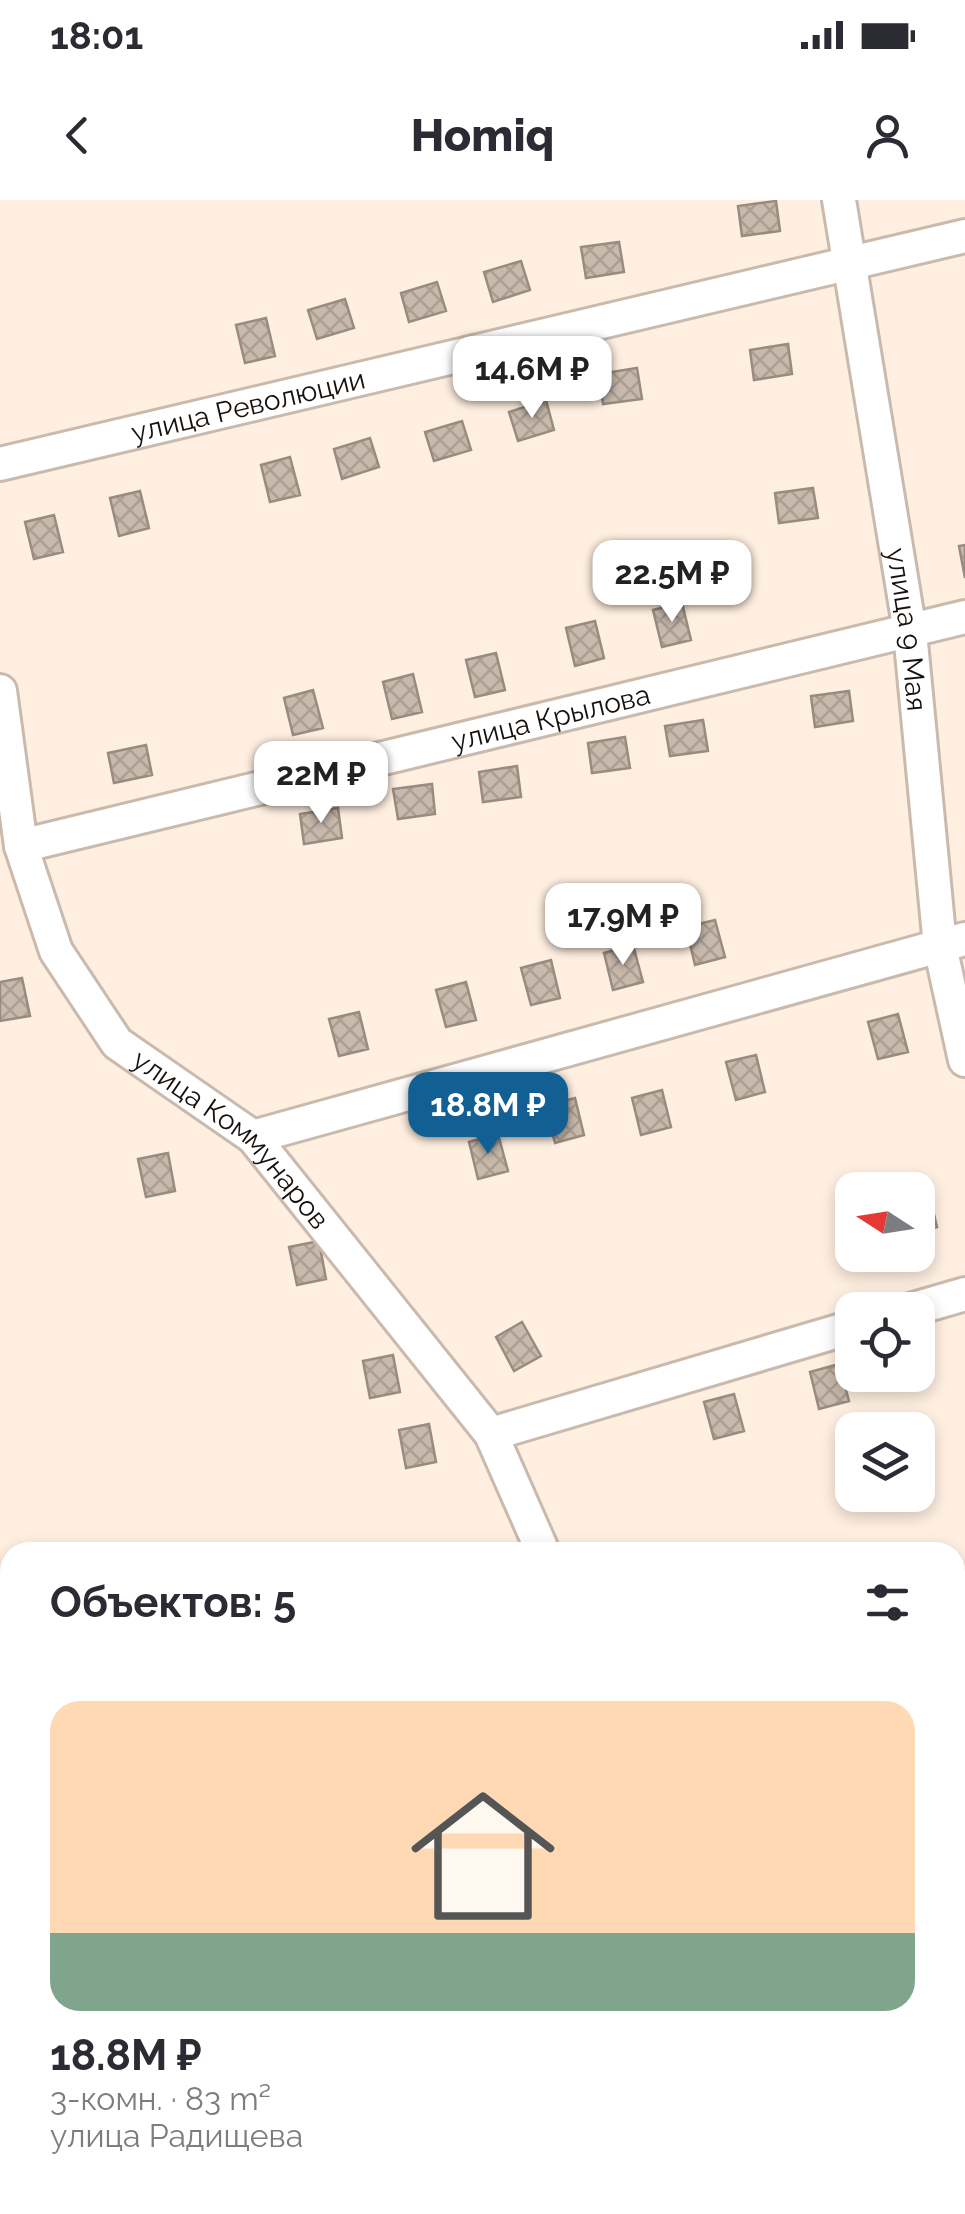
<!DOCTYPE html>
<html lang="ru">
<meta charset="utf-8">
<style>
:root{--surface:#fff;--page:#f2f2f3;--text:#2b2b33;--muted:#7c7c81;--line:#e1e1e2;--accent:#126093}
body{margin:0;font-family:Raleway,sans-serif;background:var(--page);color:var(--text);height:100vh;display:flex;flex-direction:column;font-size:38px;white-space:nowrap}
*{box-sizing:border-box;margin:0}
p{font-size:32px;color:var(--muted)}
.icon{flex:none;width:55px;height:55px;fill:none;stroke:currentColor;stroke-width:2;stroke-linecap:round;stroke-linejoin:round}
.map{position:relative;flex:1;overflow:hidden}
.details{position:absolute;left:0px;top:1342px;width:965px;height:672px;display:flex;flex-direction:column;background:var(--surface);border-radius:30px 30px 0 0;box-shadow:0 5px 15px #0003}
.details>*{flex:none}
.needle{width:65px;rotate:282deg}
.controls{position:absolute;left:835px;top:972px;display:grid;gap:20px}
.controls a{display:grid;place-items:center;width:100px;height:100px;border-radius:20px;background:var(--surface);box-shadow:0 5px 15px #0003;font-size:50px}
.price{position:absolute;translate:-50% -85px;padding:0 22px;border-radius:20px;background:#fff;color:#222;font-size:32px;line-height:65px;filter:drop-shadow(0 2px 5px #0008)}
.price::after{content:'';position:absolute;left:50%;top:60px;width:30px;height:22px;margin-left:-15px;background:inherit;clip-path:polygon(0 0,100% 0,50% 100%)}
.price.current{background:var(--accent);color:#fff}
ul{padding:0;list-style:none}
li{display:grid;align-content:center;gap:20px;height:530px;padding:0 50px}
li+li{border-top:2px solid var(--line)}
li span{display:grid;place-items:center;height:310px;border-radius:30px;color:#555}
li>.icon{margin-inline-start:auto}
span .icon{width:180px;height:180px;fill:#fffc;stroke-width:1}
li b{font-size:42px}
h2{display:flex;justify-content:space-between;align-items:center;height:120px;padding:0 50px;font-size:42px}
.status{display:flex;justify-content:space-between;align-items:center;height:70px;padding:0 50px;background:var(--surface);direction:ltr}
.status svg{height:28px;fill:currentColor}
header{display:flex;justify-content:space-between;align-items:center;height:130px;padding:0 50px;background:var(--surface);font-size:45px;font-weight:800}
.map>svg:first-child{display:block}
.building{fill:url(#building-cross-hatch);stroke:#998b7f;stroke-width:2.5}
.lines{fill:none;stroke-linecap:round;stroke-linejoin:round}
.street-casing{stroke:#c9baad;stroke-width:38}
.street{stroke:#fff;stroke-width:32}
.labels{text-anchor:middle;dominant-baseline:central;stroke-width:9;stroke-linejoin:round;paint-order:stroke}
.street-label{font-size:28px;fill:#17110d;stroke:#ffefe1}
</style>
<div class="status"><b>18:01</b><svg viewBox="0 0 49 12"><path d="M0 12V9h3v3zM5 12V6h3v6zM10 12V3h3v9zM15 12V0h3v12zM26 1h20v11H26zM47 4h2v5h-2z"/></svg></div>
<header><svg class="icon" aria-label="back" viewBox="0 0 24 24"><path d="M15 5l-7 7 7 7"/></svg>Homiq<svg class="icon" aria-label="person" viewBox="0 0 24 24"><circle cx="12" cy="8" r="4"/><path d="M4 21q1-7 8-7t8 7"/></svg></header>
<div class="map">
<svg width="965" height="2014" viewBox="0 0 965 2014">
<defs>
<pattern id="building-cross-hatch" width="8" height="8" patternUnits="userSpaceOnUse" patternTransform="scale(2.5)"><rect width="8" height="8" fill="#c8b9ac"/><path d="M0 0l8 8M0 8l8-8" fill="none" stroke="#ab9e93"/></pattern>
</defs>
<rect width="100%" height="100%" fill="#ffefe1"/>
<path class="building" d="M 776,1 L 780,31 L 742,36 L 738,6 Z
M 619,42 L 624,72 L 586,78 L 581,47 Z
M 521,61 L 530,90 L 493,102 L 484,72 Z
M 437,82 L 446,111 L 409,122 L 401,93 Z
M 345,99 L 354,128 L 317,139 L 308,110 Z
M 266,118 L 275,156 L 245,163 L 236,125 Z
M 788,144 L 792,174 L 754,180 L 750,150 Z
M 637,168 L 642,199 L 603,204 L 599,174 Z
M 546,200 L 554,230 L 518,241 L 509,212 Z
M 462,221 L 471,250 L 434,261 L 425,232 Z
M 370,238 L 379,267 L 342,279 L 334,249 Z
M 290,257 L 300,295 L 270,302 L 261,265 Z
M 813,288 L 818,318 L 779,323 L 775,293 Z
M 140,291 L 149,328 L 119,336 L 110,298 Z
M 54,315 L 63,352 L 34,359 L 25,322 Z
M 965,345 L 965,378 L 959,346 Z
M 682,403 L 691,440 L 662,447 L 653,410 Z
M 595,421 L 604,458 L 575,466 L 566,428 Z
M 496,453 L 505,490 L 475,497 L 466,460 Z
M 413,474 L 422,512 L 392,519 L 383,482 Z
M 313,490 L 323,528 L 293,535 L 284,498 Z
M 849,491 L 853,521 L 815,527 L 811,496 Z
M 703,520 L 708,551 L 670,556 L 665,526 Z
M 625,537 L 630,568 L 592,573 L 588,543 Z
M 146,545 L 152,575 L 114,583 L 108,553 Z
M 517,566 L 521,597 L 483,602 L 479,572 Z
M 432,584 L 435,614 L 398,619 L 393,589 Z
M 338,608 L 342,638 L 304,644 L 300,614 Z
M 715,720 L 725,757 L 695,765 L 686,727 Z
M 633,745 L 643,782 L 613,790 L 604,753 Z
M 551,760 L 560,798 L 531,805 L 521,768 Z
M 22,778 L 30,816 L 0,821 L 0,782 Z
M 466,782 L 476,820 L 446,827 L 436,790 Z
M 359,812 L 368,849 L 339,856 L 329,819 Z
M 898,814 L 908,852 L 878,859 L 868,822 Z
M 756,855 L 765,892 L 736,900 L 726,862 Z
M 662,890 L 671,927 L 641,935 L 632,898 Z
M 575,898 L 584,935 L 555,943 L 545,906 Z
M 498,934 L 508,971 L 478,979 L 469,942 Z
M 168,953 L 175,991 L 146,997 L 138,959 Z
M 928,989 L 937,1027 L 918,1032 L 918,992 Z
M 319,1041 L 326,1079 L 297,1085 L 289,1047 Z
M 522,1122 L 541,1156 L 514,1171 L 496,1137 Z
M 918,1147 L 925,1177 L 896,1184 L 893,1175 L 918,1175 Z
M 393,1155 L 400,1192 L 370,1198 L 363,1161 Z
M 839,1164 L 849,1201 L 819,1209 L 810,1172 Z
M 734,1194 L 744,1231 L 714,1239 L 704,1202 Z
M 429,1224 L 436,1262 L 406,1268 L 399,1230 Z
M 955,1406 L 962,1442 L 955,1443 Z
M 676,2005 L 678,2014 L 646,2014 L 645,2006 Z
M 872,2005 L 902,2005 L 903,2007 L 873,2013 Z"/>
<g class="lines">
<defs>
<g id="street">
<path id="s1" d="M 839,0 L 910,432 L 940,746 L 965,860"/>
<path id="s2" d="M 0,264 L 965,36"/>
<path id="s3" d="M 0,491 L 21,646 L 56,751 L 117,843 L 253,937 L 491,1234 L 543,1352"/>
<path id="s4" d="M 21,646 L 965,417"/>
<path d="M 253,937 L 965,739"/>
<path d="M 910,1110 L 965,1094"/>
<path d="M 491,1234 L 852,1127"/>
<path d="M 955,1522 L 965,1518"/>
<path d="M 0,1823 L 10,1856"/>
<path d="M 55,2005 L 58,2014"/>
<path d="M 770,2005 L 773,2014"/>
</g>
</defs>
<use href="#street" class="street-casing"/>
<use href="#street" class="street"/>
</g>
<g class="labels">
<g class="street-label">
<text stroke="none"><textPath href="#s2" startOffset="255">улица Революции</textPath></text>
<text stroke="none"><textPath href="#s1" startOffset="435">улица 9 Мая</textPath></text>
<text stroke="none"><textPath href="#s4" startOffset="545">улица Крылова</textPath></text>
<text stroke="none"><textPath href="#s3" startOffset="528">улица Коммунаров</textPath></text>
</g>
</g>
</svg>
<div class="controls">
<a><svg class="needle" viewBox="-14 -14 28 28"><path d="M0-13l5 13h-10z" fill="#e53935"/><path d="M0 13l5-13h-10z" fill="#7c7c81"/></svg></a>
<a><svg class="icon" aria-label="locate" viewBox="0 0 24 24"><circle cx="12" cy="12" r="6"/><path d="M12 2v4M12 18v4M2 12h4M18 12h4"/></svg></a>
<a><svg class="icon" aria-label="layers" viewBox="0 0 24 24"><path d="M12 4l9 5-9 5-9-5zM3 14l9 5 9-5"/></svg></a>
</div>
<b class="price" style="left:532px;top:221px">14.6M ₽</b>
<b class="price" style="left:672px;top:425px">22.5M ₽</b>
<b class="price" style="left:321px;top:626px">22M ₽</b>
<b class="price" style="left:623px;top:768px">17.9M ₽</b>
<b class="price current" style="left:488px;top:957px">18.8M ₽</b>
<section class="details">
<h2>Объектов: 5<svg class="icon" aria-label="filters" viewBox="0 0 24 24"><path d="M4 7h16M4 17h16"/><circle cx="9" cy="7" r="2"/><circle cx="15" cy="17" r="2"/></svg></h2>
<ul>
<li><span style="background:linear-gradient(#ffd9b3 75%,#7fa58c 0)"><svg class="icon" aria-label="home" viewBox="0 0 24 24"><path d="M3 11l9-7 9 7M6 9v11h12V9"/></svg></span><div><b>18.8M ₽</b><p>3-комн. · 83 m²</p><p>улица Радищева</p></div></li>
</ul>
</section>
</div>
